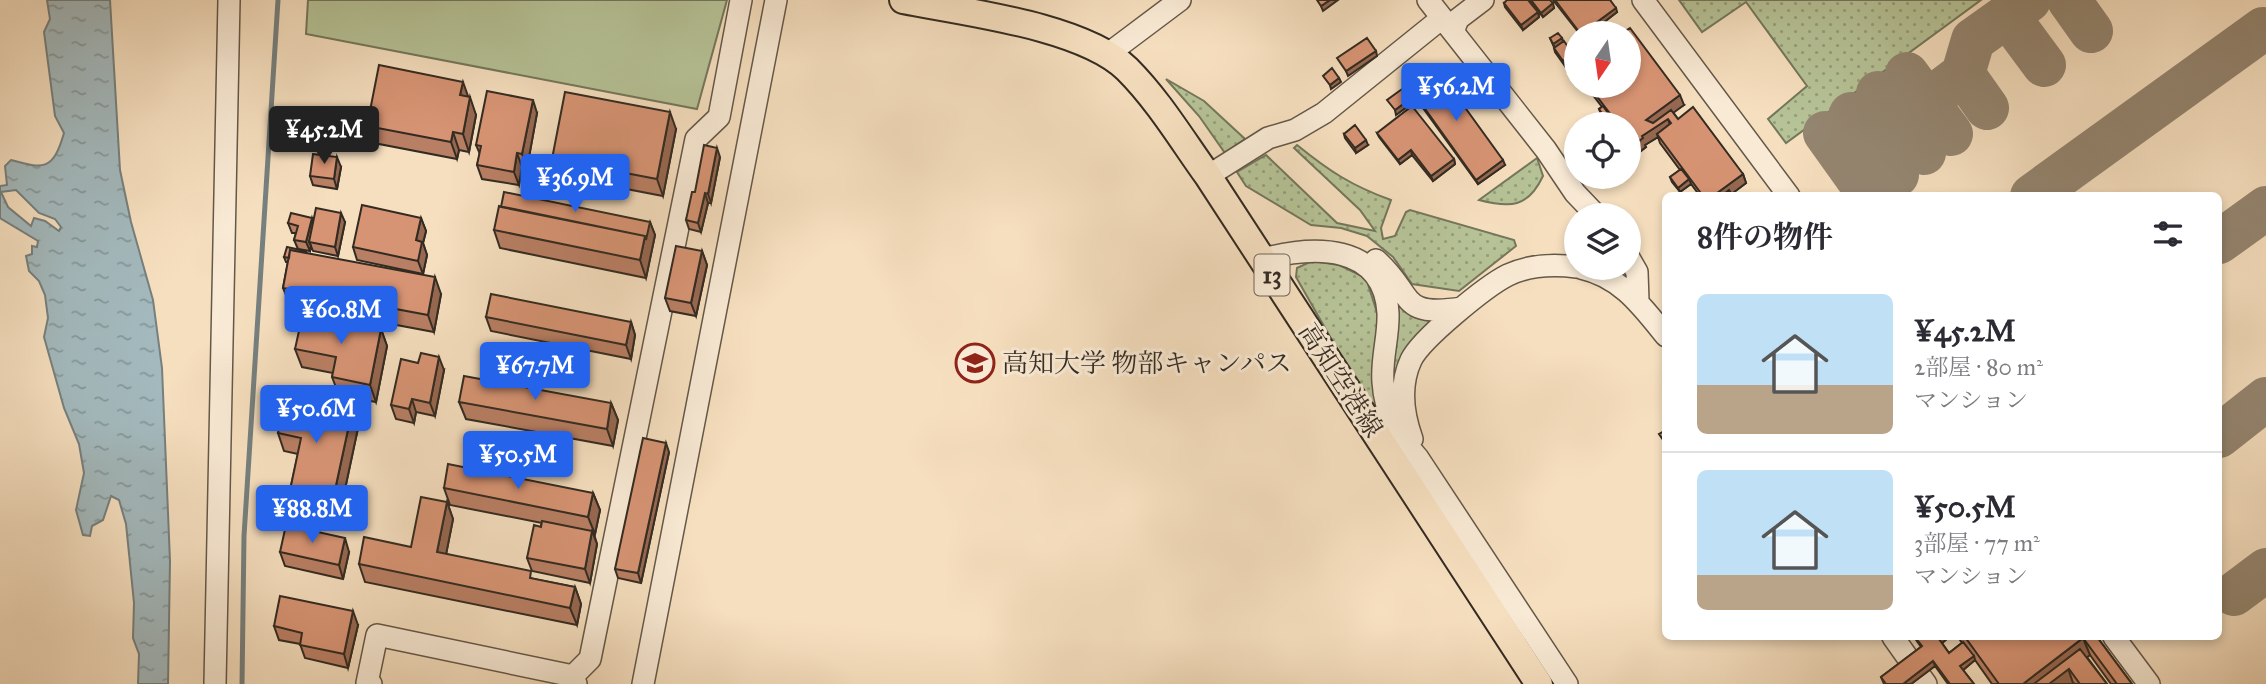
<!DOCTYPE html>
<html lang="ja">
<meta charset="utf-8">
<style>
:root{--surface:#fff;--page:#f7f7f7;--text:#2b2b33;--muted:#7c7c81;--line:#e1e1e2;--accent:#2563eb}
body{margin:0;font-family:"IM FELL Great Primer","Noto Serif JP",serif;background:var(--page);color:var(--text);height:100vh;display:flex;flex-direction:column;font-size:26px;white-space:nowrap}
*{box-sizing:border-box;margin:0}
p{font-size:23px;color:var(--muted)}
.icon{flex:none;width:38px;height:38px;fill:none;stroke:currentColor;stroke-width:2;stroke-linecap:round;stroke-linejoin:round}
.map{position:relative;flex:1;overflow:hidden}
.details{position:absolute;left:1662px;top:192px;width:560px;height:448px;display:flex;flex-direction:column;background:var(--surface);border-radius:10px;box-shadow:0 4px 10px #0003}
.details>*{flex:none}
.needle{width:46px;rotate:193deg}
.buttons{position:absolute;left:1564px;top:21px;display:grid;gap:14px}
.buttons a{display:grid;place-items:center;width:77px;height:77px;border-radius:50%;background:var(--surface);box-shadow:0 4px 10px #0003;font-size:35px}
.price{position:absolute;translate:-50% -60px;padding:0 16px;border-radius:7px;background:var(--accent);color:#fff;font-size:23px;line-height:46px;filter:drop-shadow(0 2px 4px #0008)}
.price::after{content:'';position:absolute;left:50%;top:42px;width:21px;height:16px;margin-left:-10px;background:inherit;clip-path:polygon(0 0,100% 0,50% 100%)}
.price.active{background:#222;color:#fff}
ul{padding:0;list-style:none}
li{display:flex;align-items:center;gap:21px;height:175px;padding:0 35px}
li+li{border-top:2px solid var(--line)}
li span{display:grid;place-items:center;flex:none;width:196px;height:140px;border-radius:10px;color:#555}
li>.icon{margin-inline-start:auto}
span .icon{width:84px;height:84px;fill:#fffc;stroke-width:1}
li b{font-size:30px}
h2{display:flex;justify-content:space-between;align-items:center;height:84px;padding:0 35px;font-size:30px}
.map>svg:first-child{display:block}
.grass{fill:url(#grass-dots);stroke:#74775c;stroke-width:2}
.pitch{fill:#b6c397;stroke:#74775c;stroke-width:2}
.water{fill:url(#water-ripples);stroke:#76807f;stroke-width:2;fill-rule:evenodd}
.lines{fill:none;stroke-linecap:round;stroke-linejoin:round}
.stream{stroke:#76807f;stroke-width:5}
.taxiway{stroke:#948570;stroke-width:44}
.minor-casing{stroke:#645849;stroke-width:24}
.major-casing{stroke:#332b22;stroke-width:30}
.minor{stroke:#f9ead5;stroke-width:21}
.major{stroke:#f6dfbf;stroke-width:26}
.wall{fill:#b97f64;stroke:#332b22;stroke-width:2}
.shaded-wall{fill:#966851;stroke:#332b22;stroke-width:2}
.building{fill:#d79474;stroke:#332b22;stroke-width:2}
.labels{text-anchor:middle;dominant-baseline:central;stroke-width:6;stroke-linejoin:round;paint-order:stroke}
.shield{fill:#f9ead5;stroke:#6e6458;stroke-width:2}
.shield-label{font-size:24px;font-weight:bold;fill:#332b22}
.poi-label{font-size:26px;fill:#332b22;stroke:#f9ead5;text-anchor:start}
.street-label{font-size:26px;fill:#332b22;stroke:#f9ead5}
</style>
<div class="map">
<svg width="2266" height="684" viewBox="0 0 2266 684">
<defs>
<pattern id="grass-dots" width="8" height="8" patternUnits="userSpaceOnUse" patternTransform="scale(1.75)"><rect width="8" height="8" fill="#b6c397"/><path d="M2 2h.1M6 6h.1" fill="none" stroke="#959f7b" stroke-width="1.8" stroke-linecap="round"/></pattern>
<pattern id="water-ripples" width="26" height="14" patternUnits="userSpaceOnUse" patternTransform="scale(1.75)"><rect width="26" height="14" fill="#a3b9bd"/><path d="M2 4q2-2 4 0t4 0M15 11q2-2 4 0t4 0" fill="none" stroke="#859799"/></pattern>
</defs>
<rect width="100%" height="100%" fill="#f6dfbf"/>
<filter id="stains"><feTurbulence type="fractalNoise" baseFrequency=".00286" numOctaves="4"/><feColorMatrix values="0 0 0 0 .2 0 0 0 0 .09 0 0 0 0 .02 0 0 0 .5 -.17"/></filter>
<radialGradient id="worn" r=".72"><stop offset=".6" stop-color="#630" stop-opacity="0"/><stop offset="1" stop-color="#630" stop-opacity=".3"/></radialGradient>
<path class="grass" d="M 1679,0 L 1981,0 L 1786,143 L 1768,119 L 1807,86 L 1746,2 L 1702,32 Z
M 1166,79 L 1204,101 L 1245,139 L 1225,153 L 1199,116 Z
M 1297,145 C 1329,171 1352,186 1391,200 L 1381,228 L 1383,239 L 1395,236 L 1406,212 L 1410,210 L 1514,240 L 1516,246 L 1459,291 L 1412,284 L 1393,257 L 1367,236 L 1341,228 L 1311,225 L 1246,186 L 1237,172 L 1266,155 L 1337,223 L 1375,231 L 1360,210 L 1294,148 Z
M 1537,158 L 1543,176 C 1528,208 1510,208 1479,200 Z
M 1312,261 L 1339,265 L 1366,278 L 1380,322 L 1376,368 L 1558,684 L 1552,684 L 1357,384 L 1296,277 L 1297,268 Z
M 1392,288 L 1418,318 L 1435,322 L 1391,390 Z"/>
<path class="pitch" d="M 308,0 L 727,0 L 697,109 L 306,34 Z"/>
<path class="water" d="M 47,0 L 110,0 L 120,170 L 131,222 L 153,300 L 162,368 L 170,561 L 168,684 L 138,684 L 139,654 L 133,638 L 134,603 L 126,524 L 119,500 L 111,496 L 103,520 L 92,526 L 90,536 L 83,535 L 76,510 L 84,473 L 79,444 L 64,408 L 44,337 L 48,318 L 45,295 L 39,281 L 29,271 L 26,256 L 32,254 L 32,246 L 37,247 L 38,241 L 0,218 L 0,186 L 7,185 L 5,166 L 11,160 C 44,169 53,171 64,133 L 55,116 L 44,32 L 50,19 ZM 16,190 L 39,213 L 55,219 L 61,227 L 59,231 L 45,221 L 34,218 L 31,226 L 8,207 L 1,192 Z"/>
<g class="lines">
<path class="stream" d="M 242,684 L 244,536 L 278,0"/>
<path class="taxiway" d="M 2069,0 L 2091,31
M 2007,15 L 2044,65
M 1907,74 L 1951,134
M 1963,74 L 1987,108
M 1878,93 L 1924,153
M 1851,114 L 1897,175
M 1825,133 L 1870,196
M 1846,162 L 1963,74 L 1973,40 L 2029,0
M 2032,196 L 2263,29
M 2219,242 L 2266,208
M 2219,436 L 2266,399
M 2234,594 L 2266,570"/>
<defs>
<path id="minor" d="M 1428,0 L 1546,150 L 1575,193 L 1596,215
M 1643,0 L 1789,196
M 1453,32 L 1458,19 L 1483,0
M 1108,54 L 1180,0
M 1208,176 L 1268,138 L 1295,130 L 1324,113 L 1442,18
M 1629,258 L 1637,272 L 1638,301
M 1263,259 C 1312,246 1384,242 1388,313 C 1389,336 1381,359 1383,382 C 1385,413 1398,435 1418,458 L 1567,684
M 1376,260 C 1415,294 1397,318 1462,308
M 1581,268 C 1621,277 1641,305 1666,336
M 1412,439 C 1403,414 1399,386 1411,360 C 1421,339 1486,286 1508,275 C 1529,265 1554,264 1577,267
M 1893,637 L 1910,661
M 2114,637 L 2149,684
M 573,676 L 590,659 L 696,139 L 719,117 L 741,0
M 1921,677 L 1926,684
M 215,684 L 229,0
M 371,684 L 367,683 L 377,635 L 573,676 L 576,684
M 643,684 L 776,0"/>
<path id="major" d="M 903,0 C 964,12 1083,26 1127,69 C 1159,101 1182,140 1208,176 L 1539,684"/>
</defs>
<use href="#minor" class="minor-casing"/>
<use href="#major" class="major-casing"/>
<use href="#minor" class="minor"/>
<use href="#major" class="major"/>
</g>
<path class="wall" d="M 1529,0 L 1550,0 L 1554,8 L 1543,17 Z
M 1553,0 L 1610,0 L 1617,12 L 1590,33 L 1579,33 Z
M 1504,3 L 1538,12 L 1539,17 L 1523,30 L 1505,7 Z
M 1550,38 L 1562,38 L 1563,42 L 1573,54 L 1575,59 L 1565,66 L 1555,52 L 1554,48 L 1554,47 Z
M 1408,85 L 1505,165 L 1478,184 L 1410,90 Z
M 1586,86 L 1629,86 L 1684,105 L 1673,112 L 1678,119 L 1743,174 L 1746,183 L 1731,194 L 1733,196 L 1700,196 L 1691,184 L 1680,192 L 1672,182 L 1670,177 L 1680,170 L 1660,143 L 1658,137 L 1645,145 L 1646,147 L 1637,154 L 1629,143 L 1629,124 L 1615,124 L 1614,123 L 1614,124 L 1609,124 L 1601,114 L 1599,109 L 1602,107 Z
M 468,97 L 476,115 L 469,152 L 459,150 L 457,159 L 374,143 L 367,126 Z
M 537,113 L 527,168 L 522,167 L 519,185 L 482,179 L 477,165 L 480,154 L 476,145 Z
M 676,129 L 663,196 L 559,176 L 552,159 Z
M 1377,133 L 1454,159 L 1455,164 L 1433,181 L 1412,155 L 1400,164 L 1379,137 Z
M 1344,134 L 1368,145 L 1356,153 L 1345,138 Z
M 720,157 L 711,203 L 708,203 L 701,232 L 689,229 L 686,220 L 695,192 Z
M 341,167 L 337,189 L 313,185 L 310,176 Z
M 421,218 L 426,231 L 423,243 L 427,255 L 423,274 L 357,260 L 353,247 Z
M 313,221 L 345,222 L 338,256 L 313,251 L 311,246 L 310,251 L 298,249 L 294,240 L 296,233 L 292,233 L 288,223 Z
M 650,222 L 655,235 L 646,278 L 500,248 L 494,230 Z
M 702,251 L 707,265 L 696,316 L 670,311 L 665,298 Z
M 307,253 L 441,294 L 434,332 L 290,305 L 283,288 L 288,262 L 286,262 L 284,257 Z
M 486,317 L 631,322 L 635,335 L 631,359 L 491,331 Z
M 381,329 L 387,346 L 376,402 L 339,395 L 332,377 L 333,373 L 302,367 L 295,349 Z
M 444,370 L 435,416 L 416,412 L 414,423 L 396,419 L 391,405 Z
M 459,402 L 611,403 L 618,420 L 613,446 L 466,419 Z
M 337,408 L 352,411 L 358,428 L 338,522 L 295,513 L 289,495 L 298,454 L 284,451 L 278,433 Z
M 669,452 L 641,583 L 618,578 L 615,569 Z
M 444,488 L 593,493 L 600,510 L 595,534 L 594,534 L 597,544 L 590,583 L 532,571 L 527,558 L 542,523 L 450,505 Z
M 447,502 L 453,519 L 446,554 L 534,579 L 575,587 L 581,604 L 577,625 L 365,582 L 359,564 L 411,547 Z
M 280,552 L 349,552 L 343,579 L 285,566 Z
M 358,625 L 348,668 L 305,658 L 300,644 L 279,640 L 274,626 Z
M 1914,637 L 1949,637 L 1942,643 L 1949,653 L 1962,643 L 1958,637 L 2097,637 L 2132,684 L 2111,684 L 2090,655 L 2087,657 L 2107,684 L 2075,684 L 2073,683 L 2072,684 L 1992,684 L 1975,660 L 1963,670 L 1974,684 L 1948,684 L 1935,666 L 1911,684 L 1884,684 L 1881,677 L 1921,647 Z"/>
<path class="shaded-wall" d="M 1330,0 L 1338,0 L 1323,11 L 1321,6 Z
M 1553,3 L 1554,8 L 1543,17 L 1541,13 Z
M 1616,8 L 1617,12 L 1590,33 L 1582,33 Z
M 1538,12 L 1539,17 L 1523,30 L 1521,25 Z
M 1562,38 L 1563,42 L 1555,48 L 1553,44 Z
M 1376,51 L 1377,56 L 1348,76 L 1346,71 Z
M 1573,54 L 1575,59 L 1565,66 L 1563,61 Z
M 1339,78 L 1341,82 L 1331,89 L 1330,85 Z
M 463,82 L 469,99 L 460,95 Z
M 1680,95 L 1684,105 L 1650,130 L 1646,120 Z
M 470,97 L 476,115 L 469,152 L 463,134 Z
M 1410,99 L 1411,104 L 1396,115 L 1395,110 Z
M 533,100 L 537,113 L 527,168 L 522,154 Z
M 670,112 L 676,129 L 663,196 L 657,179 Z
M 1668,119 L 1671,128 L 1657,134 L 1658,137 L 1645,145 L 1646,147 L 1637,154 L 1634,145 L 1642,136 Z
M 453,132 L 459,150 L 457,159 L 451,142 Z
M 1366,140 L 1368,145 L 1356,153 L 1355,148 Z
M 717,148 L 720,157 L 711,203 L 708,194 Z
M 1411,150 L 1412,155 L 1400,164 L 1398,160 Z
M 517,153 L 522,167 L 519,185 L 514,172 Z
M 337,157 L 341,167 L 337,189 L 334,179 Z
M 1454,159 L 1455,164 L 1433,181 L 1431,176 Z
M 1503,160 L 1505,165 L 1478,184 L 1476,180 Z
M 1743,174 L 1746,183 L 1729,196 L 1724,194 L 1725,196 L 1713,196 Z
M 1689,179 L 1691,184 L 1680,192 L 1678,188 Z
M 705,193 L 708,203 L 701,232 L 698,223 Z
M 341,213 L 345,222 L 338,256 L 335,247 Z
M 312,218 L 315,227 L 309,242 L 311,246 L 310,251 L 306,242 Z
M 421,218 L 426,231 L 423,243 L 427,255 L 423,274 L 418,261 L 416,240 Z
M 650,222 L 655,235 L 646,278 L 640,260 L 645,236 Z
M 702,251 L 707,265 L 696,316 L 691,303 Z
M 435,277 L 441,294 L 434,332 L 428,315 Z
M 631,322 L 635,335 L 631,359 L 626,345 Z
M 381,329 L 387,346 L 376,402 L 370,385 Z
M 439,357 L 444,370 L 435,416 L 430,403 Z
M 412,399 L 416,412 L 414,423 L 409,409 Z
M 611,403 L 618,420 L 613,446 L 607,429 Z
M 352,411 L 358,428 L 338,522 L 332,504 Z
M 666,443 L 669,452 L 641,583 L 638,573 Z
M 593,493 L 600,510 L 595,534 L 588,517 Z
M 447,502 L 453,519 L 443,570 L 437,552 Z
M 592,531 L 597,544 L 590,583 L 585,569 Z
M 345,538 L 349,552 L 343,579 L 339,565 Z
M 575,587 L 581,604 L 577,625 L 570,608 Z
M 353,611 L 358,625 L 348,668 L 344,654 Z
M 1942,637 L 1949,637 L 1941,644 L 1939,639 Z
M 2083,638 L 2090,655 L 2069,671 L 2073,683 L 2072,684 L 2023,684 Z
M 1974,656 L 1975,660 L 1962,671 L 1960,666 Z
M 1933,661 L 1935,666 L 1911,684 L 1903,684 Z"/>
<path class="building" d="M 1317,0 L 1330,0 L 1321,6 Z
M 1507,0 L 1528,0 L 1538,12 L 1521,25 L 1504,3 Z
M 1531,0 L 1550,0 L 1553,3 L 1541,13 Z
M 1555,0 L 1610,0 L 1616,8 L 1582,33 L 1580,33 Z
M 1630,28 L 1680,95 L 1646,120 L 1653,123 L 1671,110 L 1678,119 L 1693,107 L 1743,174 L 1713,196 L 1703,196 L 1657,134 L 1671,123 L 1668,119 L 1642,136 L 1643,138 L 1634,145 L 1629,139 L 1629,124 L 1618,124 L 1589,86 L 1629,86 L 1629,33 L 1622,33 Z
M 1558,33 L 1562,38 L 1553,44 L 1550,38 Z
M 1367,38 L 1376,51 L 1346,71 L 1337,58 Z
M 1564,41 L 1573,54 L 1563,61 L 1554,48 Z
M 379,65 L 463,82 L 460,95 L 470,97 L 463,134 L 453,132 L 451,142 L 367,126 Z
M 1435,66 L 1503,160 L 1476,180 L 1408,85 Z
M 1332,68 L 1339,78 L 1330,85 L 1323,76 Z
M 1402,89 L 1410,99 L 1395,110 L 1387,100 Z
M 487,91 L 533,100 L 522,154 L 517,153 L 514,172 L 477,165 L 481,146 L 476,145 Z
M 565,92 L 670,112 L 657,179 L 552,159 Z
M 1412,106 L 1454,159 L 1431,176 L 1411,150 L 1398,160 L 1377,133 Z
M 1603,106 L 1613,120 L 1609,123 L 1599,109 Z
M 1355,125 L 1366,140 L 1355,148 L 1344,134 Z
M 704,145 L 717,148 L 708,194 L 705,193 L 698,223 L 686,220 L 692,192 L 695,192 Z
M 313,154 L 337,157 L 334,179 L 310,176 Z
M 1681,169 L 1689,179 L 1678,188 L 1670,177 Z
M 1729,190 L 1733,196 L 1726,196 L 1724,194 Z
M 504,192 L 650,222 L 646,240 L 645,236 L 501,207 Z
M 362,205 L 421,218 L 416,240 L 422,242 L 418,261 L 353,247 Z
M 499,206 L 645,236 L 640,260 L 494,230 Z
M 316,208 L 341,213 L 335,247 L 309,242 Z
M 291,213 L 312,218 L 306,242 L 294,240 L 298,226 L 288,223 Z
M 676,246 L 702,251 L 691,303 L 665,298 Z
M 287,247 L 306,251 L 306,253 L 290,250 L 289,258 L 284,257 Z
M 290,250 L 435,277 L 428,315 L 283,288 Z
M 491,294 L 631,322 L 626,345 L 486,317 Z
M 303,313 L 381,329 L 370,385 L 332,377 L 336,357 L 295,349 Z
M 421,353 L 439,357 L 430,403 L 412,399 L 409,409 L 391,405 L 401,359 L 418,363 Z
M 464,376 L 611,403 L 607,429 L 459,402 Z
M 300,394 L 335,401 L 333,407 L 352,411 L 332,504 L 289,495 L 301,438 L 278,433 L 285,397 L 298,400 Z
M 1666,430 L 1666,444 L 1659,434 Z
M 643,438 L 666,443 L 638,573 L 615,569 Z
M 448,464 L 593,493 L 588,517 L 444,488 Z
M 421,497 L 447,502 L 437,552 L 531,571 L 530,578 L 575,587 L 570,608 L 359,564 L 364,537 L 411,547 Z
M 542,521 L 592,531 L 585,569 L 527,558 L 534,525 L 541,527 Z
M 286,525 L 345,538 L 339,565 L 280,552 Z
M 280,596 L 353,611 L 344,654 L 300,645 L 302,633 L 274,626 Z
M 1915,637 L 1942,637 L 1939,639 L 1949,653 L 1963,642 L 1974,656 L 1960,666 L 1974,684 L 1950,684 L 1933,661 L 1903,684 L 1886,684 L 1881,677 L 1922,646 Z
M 1965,637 L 2097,637 L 2132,684 L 2117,684 L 2083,638 L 2023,684 L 1999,684 Z
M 2080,649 L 2107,684 L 2080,684 L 2069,669 L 2049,684 L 2036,684 L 2035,683 Z"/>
<defs>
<symbol id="university-ring" viewBox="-11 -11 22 22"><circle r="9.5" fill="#f9ead5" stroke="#8f2418" stroke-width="1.5"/><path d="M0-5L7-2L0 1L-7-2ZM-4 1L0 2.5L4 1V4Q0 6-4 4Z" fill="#8f2418"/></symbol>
</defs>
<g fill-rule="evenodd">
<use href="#university-ring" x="953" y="341" width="44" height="44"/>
</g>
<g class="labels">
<rect class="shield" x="1254.5" y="254.5" width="35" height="41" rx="5"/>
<g class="shield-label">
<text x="1272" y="275">13</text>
</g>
<g class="poi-label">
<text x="1002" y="363">高知大学 物部キャンパス</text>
</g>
<g class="street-label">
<text transform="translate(1341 380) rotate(57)">高知空港線</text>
</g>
</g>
<rect width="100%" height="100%" filter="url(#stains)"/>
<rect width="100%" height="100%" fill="url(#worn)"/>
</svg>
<div class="buttons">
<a><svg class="needle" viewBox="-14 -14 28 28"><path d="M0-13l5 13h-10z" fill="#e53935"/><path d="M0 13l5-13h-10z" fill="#7c7c81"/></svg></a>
<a><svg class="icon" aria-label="locate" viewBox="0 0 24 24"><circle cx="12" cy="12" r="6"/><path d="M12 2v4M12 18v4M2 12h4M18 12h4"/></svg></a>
<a><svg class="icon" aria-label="layers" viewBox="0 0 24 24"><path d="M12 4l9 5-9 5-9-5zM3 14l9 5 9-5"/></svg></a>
</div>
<b class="price" style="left:1456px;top:123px">¥56.2M</b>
<b class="price active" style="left:324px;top:166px">¥45.2M</b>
<b class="price" style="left:575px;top:214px">¥36.9M</b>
<b class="price" style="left:341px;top:346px">¥60.8M</b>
<b class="price" style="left:535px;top:402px">¥67.7M</b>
<b class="price" style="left:316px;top:445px">¥50.6M</b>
<b class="price" style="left:518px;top:491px">¥50.5M</b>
<b class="price" style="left:312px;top:545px">¥88.8M</b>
<section class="details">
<h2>8件の物件<svg class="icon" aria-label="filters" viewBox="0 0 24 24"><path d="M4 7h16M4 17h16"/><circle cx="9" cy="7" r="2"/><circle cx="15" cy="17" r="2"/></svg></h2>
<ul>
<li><span style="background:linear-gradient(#bfe0f5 65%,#b9a48a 0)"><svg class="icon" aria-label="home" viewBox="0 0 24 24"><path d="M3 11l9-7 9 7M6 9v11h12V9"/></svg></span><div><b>¥45.2M</b><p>2部屋 · 80 m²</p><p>マンション</p></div></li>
<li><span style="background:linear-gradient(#bfe0f5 75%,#b9a48a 0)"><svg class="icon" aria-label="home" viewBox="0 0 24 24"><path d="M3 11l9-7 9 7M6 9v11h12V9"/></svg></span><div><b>¥50.5M</b><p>3部屋 · 77 m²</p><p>マンション</p></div></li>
</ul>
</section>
</div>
